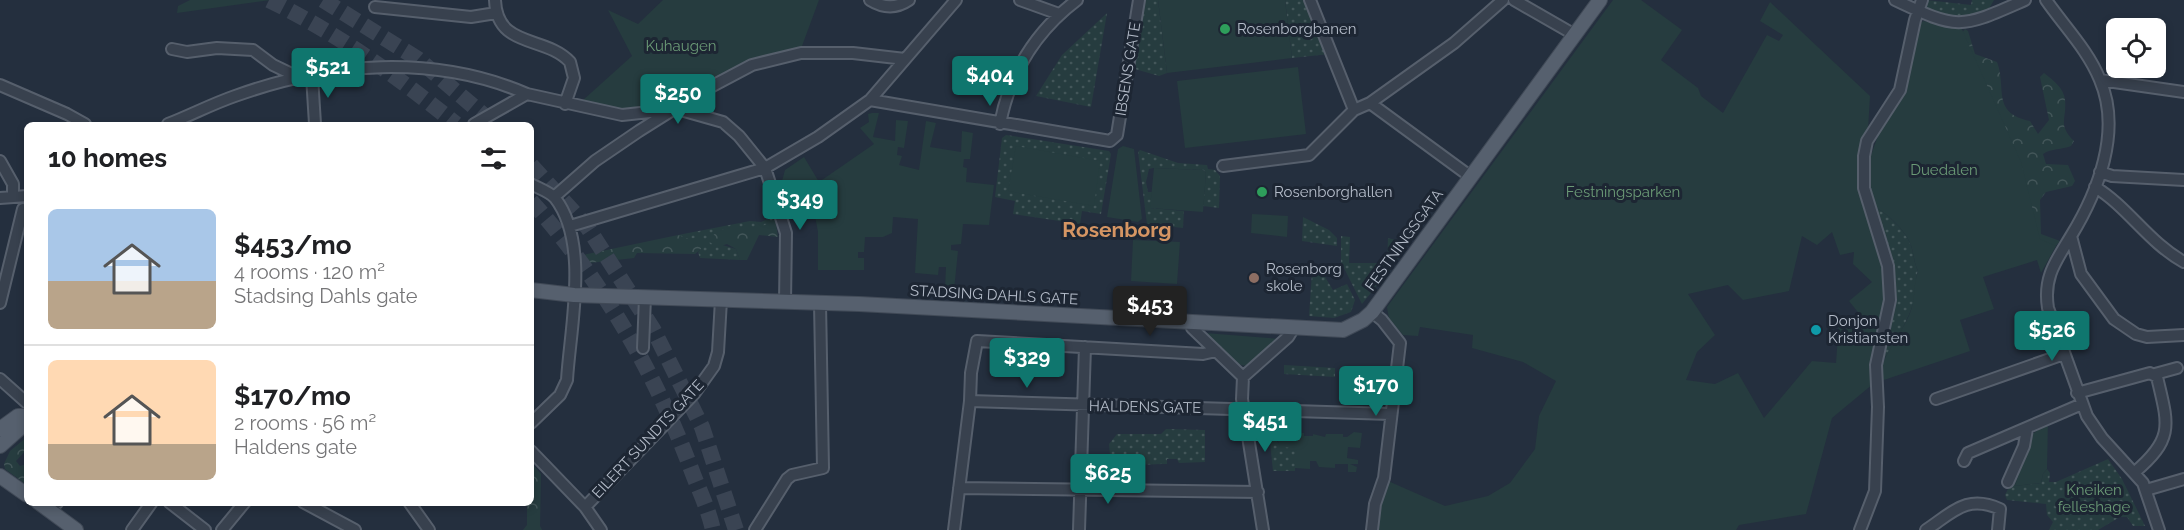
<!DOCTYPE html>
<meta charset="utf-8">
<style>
:root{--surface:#fff;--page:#f2f2f2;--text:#202124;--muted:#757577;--line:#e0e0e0;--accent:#0f766e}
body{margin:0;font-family:Raleway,sans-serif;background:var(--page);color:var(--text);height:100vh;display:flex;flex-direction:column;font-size:22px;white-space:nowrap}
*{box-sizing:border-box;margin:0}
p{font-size:20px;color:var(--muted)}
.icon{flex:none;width:33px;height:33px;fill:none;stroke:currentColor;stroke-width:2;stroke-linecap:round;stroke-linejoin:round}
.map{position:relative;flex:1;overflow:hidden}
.details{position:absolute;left:24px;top:122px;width:510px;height:384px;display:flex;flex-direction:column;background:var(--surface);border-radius:9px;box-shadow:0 3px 9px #0003}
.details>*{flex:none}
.controls{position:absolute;left:2106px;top:18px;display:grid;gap:12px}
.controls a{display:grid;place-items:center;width:60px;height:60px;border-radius:9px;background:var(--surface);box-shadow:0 3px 9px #0003;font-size:30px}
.price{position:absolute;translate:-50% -51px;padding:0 14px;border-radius:6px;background:var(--accent);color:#fff;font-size:20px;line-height:39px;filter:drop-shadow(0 2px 3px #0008)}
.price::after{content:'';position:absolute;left:50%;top:36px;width:18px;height:14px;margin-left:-9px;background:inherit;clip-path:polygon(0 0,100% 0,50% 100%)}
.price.active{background:#222;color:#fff}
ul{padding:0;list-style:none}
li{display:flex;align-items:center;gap:18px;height:150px;padding:0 24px}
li+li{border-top:2px solid var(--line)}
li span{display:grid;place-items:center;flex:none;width:168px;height:120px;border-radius:9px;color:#555}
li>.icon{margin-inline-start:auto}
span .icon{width:72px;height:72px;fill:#fffc;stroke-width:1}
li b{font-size:26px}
h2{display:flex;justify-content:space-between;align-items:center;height:72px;padding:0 24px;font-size:26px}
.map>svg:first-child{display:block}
.grass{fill:url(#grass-dots)}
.forest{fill:url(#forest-crowns)}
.park{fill:#263c3f;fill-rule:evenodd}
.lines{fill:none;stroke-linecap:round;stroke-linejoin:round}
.highway-tunnel{stroke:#3a4453;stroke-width:16;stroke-dasharray:16 8;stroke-linecap:butt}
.minor-casing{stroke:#565f6c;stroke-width:14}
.major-casing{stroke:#414a57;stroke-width:16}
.minor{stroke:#38414e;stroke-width:10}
.major{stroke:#56606e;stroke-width:14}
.leisure-dot{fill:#2e9e5b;stroke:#1d2633;stroke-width:2}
.education-dot{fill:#8d6e63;stroke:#1d2633;stroke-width:2}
.culture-dot{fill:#0f9aa8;stroke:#1d2633;stroke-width:2}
.labels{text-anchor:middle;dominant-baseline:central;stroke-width:6;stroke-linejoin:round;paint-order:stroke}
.poi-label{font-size:15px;fill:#b4bcc9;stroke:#1d2633;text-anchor:start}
.park-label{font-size:15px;fill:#6b9a76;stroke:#1d2633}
.street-label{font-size:15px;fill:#b4bcc9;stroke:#1d2633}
.district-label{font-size:21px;font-weight:bold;fill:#d59563;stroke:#1d2633}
</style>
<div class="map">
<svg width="2184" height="530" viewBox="0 0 2184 530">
<defs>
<pattern id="grass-dots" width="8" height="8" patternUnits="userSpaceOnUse" patternTransform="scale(1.5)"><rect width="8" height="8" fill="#263c3f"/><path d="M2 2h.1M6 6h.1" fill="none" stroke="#435659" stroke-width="1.8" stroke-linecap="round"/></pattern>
<pattern id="forest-crowns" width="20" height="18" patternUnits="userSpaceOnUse" patternTransform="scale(1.5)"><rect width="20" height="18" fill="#263c3f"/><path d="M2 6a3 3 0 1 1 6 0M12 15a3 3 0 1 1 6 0" fill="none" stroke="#435659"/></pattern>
</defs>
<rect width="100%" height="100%" fill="#242f3e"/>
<path class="grass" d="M 1139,0 L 1158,0 L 1167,73 L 1159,76 L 1128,67 Z
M 1285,0 L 1310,0 L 1330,54 L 1292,58 Z
M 1926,0 L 1971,5 L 1972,0 L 1994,0 L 1987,12 C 1960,19 1951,18 1925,10 Z
M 1107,13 L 1091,107 L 1036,96 L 1062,55 Z
M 1006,135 L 1109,151 L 1111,154 L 1101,214 L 1082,211 L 1080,224 L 1013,214 L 1015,201 L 995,197 L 1002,138 Z
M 1140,150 L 1178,163 L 1207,165 L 1208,169 L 1215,170 L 1220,176 L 1219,208 L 1203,206 L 1206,173 L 1203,170 L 1153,168 L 1149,169 L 1146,182 L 1148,192 L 1152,192 L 1151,208 L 1184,211 L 1183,228 L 1147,224 L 1138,152 Z
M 1871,204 C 1886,213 1903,227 1910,243 C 1914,252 1913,261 1918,271 C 1914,281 1918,288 1915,298 C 1908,322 1894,344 1880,365 L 1892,315 L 1894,279 Z
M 775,216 C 768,242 725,214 709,241 L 736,249 L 740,260 L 700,258 L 698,252 L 701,249 L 678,235 L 750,221 L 761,222 Z
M 1303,217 L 1329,230 L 1337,238 L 1337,246 L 1302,241 Z
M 1341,236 L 1350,237 L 1349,263 L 1387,263 L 1388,238 L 1400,241 L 1407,248 L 1362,304 L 1341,262 Z
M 1312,272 L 1322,272 L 1333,290 L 1347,284 L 1355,300 L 1351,312 L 1334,318 L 1309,316 Z
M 1284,365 L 1335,368 L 1335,377 L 1284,374 Z
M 1166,429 L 1205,430 L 1205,462 L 1179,463 L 1177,459 L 1167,459 L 1167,464 C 1149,464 1124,468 1110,455 L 1109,444 L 1117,434 L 1161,434 Z
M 1269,433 L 1275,433 L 1278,443 L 1296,448 L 1295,471 L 1273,471 Z
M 2024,457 L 2015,486 L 2041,483 L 2043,474 L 2047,469 L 2050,473 L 2049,482 L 2056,482 L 2108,459 L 2122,479 L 2145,526 L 2133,526 L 2127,517 L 2120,517 L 2098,530 L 2049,530 L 2053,522 L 2047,515 L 2046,504 L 2007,500 L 2005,495 Z"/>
<path class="forest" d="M 1965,29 L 1968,31 L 1975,54 L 1997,62 C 2007,88 1991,113 2030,121 L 2038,134 L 2049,120 L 2040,77 L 2044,73 C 2053,80 2064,88 2065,100 C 2067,120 2057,124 2074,141 L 2071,146 C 2061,150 2052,148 2043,154 L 2046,164 L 2068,165 L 2075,181 L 2072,186 L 2046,192 L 2040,200 L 2041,234 L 2060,241 L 2054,248 L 2038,241 L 1962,33 Z
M 775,218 L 778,237 L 759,235 L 747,260 L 740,260 L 736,249 L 727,244 L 717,247 L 708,241 C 727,215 754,239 775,218 Z
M 678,235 L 686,238 L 701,239 L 701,249 L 695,254 L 637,253 L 634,258 L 580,264 L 578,256 Z
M 27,437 L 27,449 L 16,461 L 20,466 L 27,464 L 27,485 L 5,469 L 4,464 L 10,451 Z
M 531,463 L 541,474 L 540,526 L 542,530 L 523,530 L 527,525 L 527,503 L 531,502 Z"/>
<path class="park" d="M 190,0 L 271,0 L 177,13 L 178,6 Z
M 663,0 L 819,0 L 802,46 L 736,66 L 670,106 L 623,112 L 582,101 L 632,56 L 608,10 L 638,24 Z
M 1158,0 L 1285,0 L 1292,58 L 1167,73 Z
M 1613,0 L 1641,0 L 1682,30 L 1661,60 L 1698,88 L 1701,96 L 1723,113 L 1767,35 L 1779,41 L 1783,35 L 1760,21 L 1770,2 L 1870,96 L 1868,130 L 1861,156 L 1887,273 L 1887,290 L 1873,384 L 1832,418 L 1806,514 L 1739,525 L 1736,530 L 1373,530 C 1376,509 1383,500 1388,481 L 1445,506 L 1488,496 L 1510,483 L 1535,449 L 1539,416 L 1556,381 L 1523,362 L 1472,348 L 1473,335 L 1420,327 L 1418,336 L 1403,335 L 1389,319 L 1387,307 ZM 1832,232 L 1840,255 L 1854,252 L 1853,264 L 1872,282 L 1849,301 L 1861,316 L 1839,322 L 1836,363 L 1812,361 L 1764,418 L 1738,373 L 1715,384 L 1686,380 L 1697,352 L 1715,335 L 1688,294 L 1728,285 L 1743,300 L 1789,291 L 1802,236 L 1817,245 Z
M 1923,21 L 1961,27 L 2021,162 L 2040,239 L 2056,246 L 2041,273 L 2037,260 L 1983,277 L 1994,309 L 1960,320 L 1970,351 L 1878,382 C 1881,356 1900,337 1910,313 C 1916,298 1913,285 1918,271 C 1913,261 1914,252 1910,243 C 1903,227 1886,213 1871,204 L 1867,173 L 1870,158 L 1879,133 L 1899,104 L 1906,85 L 1918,26 Z
M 1298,67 L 1306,134 L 1185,148 L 1177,81 Z
M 872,113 L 879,113 L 873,137 L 895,141 L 896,120 L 908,121 L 904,148 L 898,147 L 897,155 L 902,156 L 899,165 L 919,170 L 926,121 L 936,123 L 930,147 L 961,152 L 962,131 L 973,133 L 970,159 L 964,159 L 963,167 L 967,168 L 966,182 L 994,185 L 989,225 L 963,224 L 961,244 L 951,245 L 951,250 L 958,251 L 954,290 L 945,289 L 946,267 L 939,267 L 938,275 L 915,273 L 918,219 L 893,217 L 892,233 L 883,237 L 865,237 L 864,252 L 858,252 L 858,258 L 864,258 L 864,270 L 818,270 L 818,232 L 812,200 L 788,205 L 781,185 L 785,170 L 804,157 L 819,182 L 874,144 L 860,128 L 869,122 L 868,114 Z
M 1016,146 L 1100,161 L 1094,206 L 1008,191 Z
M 1123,146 L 1134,149 L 1142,219 L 1138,222 L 1107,217 L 1118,149 Z
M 1154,168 L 1203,170 L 1206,173 L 1203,212 L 1150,208 Z
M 1252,214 L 1288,216 L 1287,237 L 1251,233 Z
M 1133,240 L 1180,242 L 1177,284 L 1131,281 Z
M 1205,333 L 1280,339 C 1272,346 1261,361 1251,365 C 1235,371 1215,343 1205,333 Z
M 2048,423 L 2047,469 L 2043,474 L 2041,483 L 2015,486 L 2031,435 Z
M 1354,432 L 1362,433 L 1360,448 L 1348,447 L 1347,458 L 1358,460 L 1358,464 L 1350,464 L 1357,467 L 1356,472 L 1348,472 L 1348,464 L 1335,464 L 1335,468 L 1319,467 L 1316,461 L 1310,461 L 1310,469 L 1295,468 L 1295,448 L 1280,447 L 1275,433 L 1286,436 L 1286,433 L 1304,433 L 1304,436 L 1313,436 L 1313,434 L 1325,437 L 1326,434 L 1343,434 L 1343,437 L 1347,437 Z"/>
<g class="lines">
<path class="highway-tunnel" d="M 269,0 C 338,34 397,76 456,124
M 323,0 L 418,59 L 494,124
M 531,165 L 588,228 L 653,329 L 702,427 L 736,530
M 531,201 C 603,281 656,374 693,474 C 700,492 709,511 713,530"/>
<defs>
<path id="minor" d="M 495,0 C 497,49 545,35 570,62 L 574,78 L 565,104
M 870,0 C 883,8 896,9 909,0
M 1020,0 L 1059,14
M 1310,0 L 1354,110
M 1514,0 L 1575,35
M 1895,0 C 1960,31 1961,28 2025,0
M 2046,0 C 2064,26 2088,50 2100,80 C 2122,131 2098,192 2071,236 C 2056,261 2043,277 2048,308 L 2087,416 L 2102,438 L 2143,483 L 2159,530
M 375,7 L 471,17 L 496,13
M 172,49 L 187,52 L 217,48 L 253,50 L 273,65 L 298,77
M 312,76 L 315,124
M 2100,80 L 2184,92
M 0,85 L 67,114 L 85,124
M 870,100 L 1110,141 L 1117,135 L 1139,0
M 1370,103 L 1471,177
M 168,124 C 191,115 212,104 235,96 C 329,62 434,54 527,94
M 474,124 L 527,94 L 622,115 L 677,109 L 723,122 L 739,136 L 765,168 L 786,233 L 785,302
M 1000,124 C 1010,72 1036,31 1077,0
M 0,161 L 13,184 L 13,195
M 1223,166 L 1309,155 L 1354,110 L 1370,103 L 1454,43 L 1503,0
M 2100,172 L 2112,176 L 2184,180
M 531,184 C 538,188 550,192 555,198 C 590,243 570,328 567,380 L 560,395 L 531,423
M 2095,187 C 2128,207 2149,243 2184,262
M 554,197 L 595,161 L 639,131 L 701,92 L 752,65 L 801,53 L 853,53 L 905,59
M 0,198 L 27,196
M 570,226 L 765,168 L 818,137 L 870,100 L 956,0
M 2071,236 L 2081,274 L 2114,319 L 2136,334 L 2147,337 L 2184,335
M 0,303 L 23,209
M 1191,323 L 1192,328 L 1243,377 L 1242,399 L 1263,530
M 643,348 L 645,297
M 2155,374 L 2177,368
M 1243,377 L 1288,337 L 1293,329
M 0,379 L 27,403
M 2077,393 L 2150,373 L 2157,377 C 2168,424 2175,438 2135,472
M 1936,399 L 2064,354
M 970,401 L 1391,414
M 531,451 L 585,507 L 601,530
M 1964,461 L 1968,453 L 2082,404
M 2008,482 L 2024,446 L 2027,429
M 959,488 L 1258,492
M 2146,490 L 2184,479
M 169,502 L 205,530
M 303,502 L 355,530
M 409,502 L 429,530
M 57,503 L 57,502
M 585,507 L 694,394 L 714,366 L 718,352 L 721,300
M 132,530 L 152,502
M 222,530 L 245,502
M 755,530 L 787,479 L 792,475 L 823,468 L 820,303
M 954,530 L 970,401 L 971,373 L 977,341 L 1203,354 L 1216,351
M 1079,530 L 1085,347
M 1372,530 L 1375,504 L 1384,478 L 1400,343 L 1382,320 L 1372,312
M 1860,530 L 1875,491 L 1878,407 L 1876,365 L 1890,300 L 1888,266 L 1864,188 L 1864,156 L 1867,141 L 1900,90 L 1915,20 L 1922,0
M 1926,530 C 1953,512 1967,494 2000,509 L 1998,530"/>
<path id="major" d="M 531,290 L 574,295 L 859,304 L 1343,330 L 1363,320 L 1372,312 L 1600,0
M 0,429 L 18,416 L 27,416
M 0,446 L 27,422
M 0,476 L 27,495
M 38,502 L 76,530"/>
</defs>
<use href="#minor" class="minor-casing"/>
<use href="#major" class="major-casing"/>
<use href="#minor" class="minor"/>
<use href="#major" class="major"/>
</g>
<g class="leisure-dot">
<circle cx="1225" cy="29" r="6"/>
<circle cx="1262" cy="192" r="6"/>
</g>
<circle class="education-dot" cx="1254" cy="278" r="6"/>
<circle class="culture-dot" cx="1816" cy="330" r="6"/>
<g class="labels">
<g class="poi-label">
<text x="1237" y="29">Rosenborgbanen</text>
<text x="1274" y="192">Rosenborghallen</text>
<text x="1266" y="269">Rosenborg<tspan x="1266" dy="17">skole</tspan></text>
<text x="1828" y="321">Donjon<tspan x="1828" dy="17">Kristiansten</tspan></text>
</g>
<g class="park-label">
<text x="681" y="46">Kuhaugen</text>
<text x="1944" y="170">Duedalen</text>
<text x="1623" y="192">Festningsparken</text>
<text x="2094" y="490">Kneiken<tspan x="2094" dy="17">felleshage</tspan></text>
</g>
<g class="street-label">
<text transform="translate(1128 69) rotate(-81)">IBSENS GATE</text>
<text transform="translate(1404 240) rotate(-54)">FESTNINGSGATA</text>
<text transform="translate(994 295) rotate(3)">STADSING DAHLS GATE</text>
<text transform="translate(1145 407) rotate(1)">HALDENS GATE</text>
<text transform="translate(648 439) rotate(-47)">EILERT SUNDTS GATE</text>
</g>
<g class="district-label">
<text x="1117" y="229">Rosenborg</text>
</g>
</g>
</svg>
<div class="controls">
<a><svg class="icon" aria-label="locate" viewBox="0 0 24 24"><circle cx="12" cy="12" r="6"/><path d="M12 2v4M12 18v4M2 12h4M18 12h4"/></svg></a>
</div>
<b class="price" style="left:328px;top:99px">$521</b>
<b class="price" style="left:990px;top:107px">$404</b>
<b class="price" style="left:678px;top:125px">$250</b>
<b class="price" style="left:800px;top:231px">$349</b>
<b class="price active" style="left:1150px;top:337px">$453</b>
<b class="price" style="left:2052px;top:362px">$526</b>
<b class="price" style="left:1027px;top:389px">$329</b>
<b class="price" style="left:1376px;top:417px">$170</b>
<b class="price" style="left:1265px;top:453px">$451</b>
<b class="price" style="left:1108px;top:505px">$625</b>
<section class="details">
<h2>10 homes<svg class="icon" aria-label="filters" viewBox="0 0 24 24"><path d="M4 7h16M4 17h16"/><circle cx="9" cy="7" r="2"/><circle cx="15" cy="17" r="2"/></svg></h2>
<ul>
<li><span style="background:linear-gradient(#a9c7e8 60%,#b9a48a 0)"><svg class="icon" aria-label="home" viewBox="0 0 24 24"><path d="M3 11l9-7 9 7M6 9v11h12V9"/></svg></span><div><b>$453/mo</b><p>4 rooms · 120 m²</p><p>Stadsing Dahls gate</p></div></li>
<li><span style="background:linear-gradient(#ffd9b3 70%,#b9a48a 0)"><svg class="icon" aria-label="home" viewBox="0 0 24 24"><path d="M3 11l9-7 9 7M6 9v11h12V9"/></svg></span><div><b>$170/mo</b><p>2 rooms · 56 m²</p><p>Haldens gate</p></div></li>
</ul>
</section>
</div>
